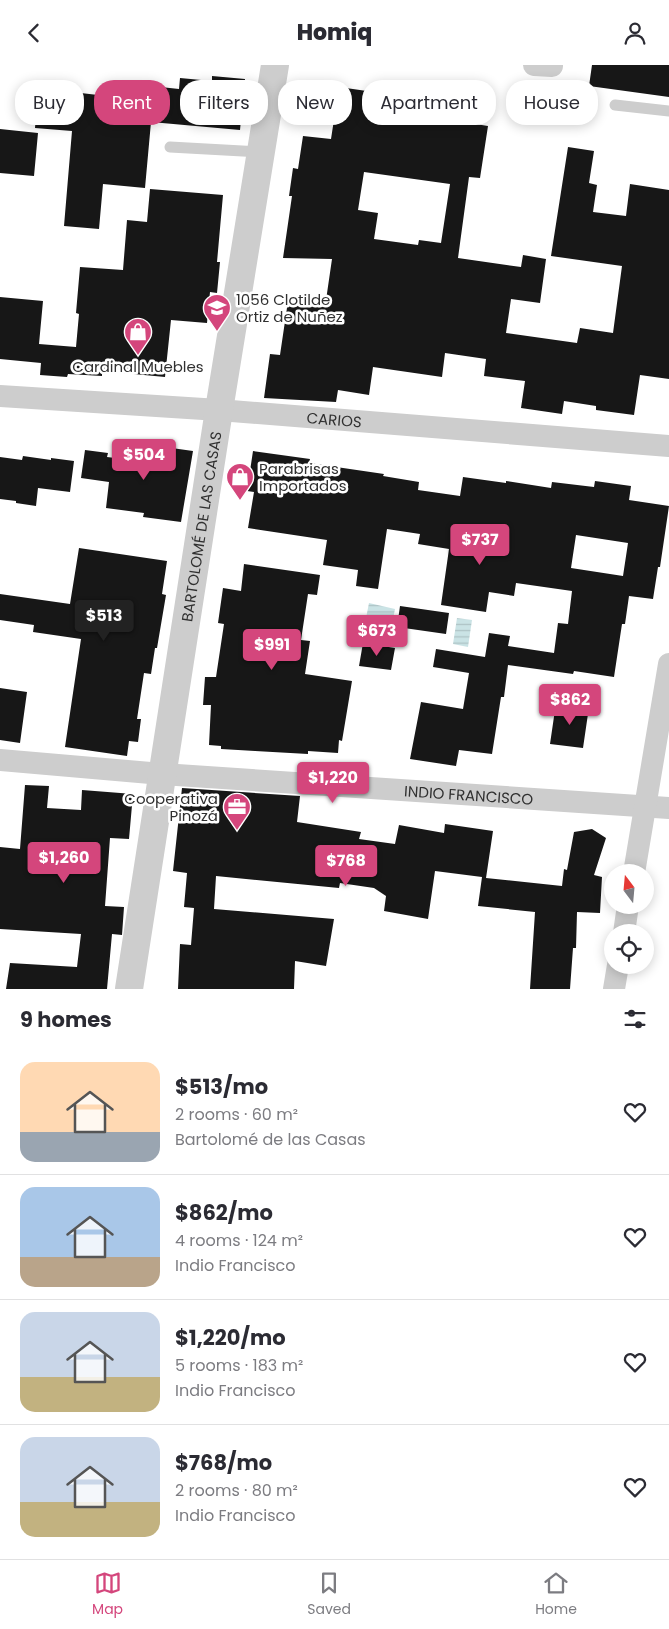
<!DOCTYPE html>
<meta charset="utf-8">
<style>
:root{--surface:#fff;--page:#f2f2f3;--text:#2b2b33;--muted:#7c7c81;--line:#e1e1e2;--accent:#d4467c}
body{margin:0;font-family:Poppins,sans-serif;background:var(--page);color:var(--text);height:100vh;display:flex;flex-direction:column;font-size:19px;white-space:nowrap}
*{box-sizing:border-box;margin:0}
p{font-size:16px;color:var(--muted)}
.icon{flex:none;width:28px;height:28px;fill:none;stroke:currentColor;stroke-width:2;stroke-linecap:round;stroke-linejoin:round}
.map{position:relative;height:924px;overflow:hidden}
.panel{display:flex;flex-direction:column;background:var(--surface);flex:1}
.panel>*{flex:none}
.guide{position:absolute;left:15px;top:15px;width:640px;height:45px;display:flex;gap:10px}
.needle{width:32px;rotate:344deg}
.fabs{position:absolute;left:604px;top:799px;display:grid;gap:10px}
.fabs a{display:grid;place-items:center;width:50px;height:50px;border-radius:50%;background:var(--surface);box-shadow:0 2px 12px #0003;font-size:25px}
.price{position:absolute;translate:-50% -42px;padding:0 11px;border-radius:5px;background:var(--accent);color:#fff;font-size:16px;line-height:32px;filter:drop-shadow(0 1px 2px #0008)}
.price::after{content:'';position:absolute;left:50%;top:30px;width:15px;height:11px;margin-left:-8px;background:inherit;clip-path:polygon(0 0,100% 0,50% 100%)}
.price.current{background:#222;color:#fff}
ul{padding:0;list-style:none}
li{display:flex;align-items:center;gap:15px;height:125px;padding:0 20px}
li+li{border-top:1px solid var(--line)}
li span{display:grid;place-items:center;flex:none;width:140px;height:100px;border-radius:15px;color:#555}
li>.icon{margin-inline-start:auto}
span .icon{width:60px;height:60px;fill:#fffc;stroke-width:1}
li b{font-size:21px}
h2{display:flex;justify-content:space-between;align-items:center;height:60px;padding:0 20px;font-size:21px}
.pill{padding:0 18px;border-radius:20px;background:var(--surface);box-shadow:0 2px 12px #0003;font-size:18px;line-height:45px}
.pill.current{background:var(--accent);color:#fff}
header{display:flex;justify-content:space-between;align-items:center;height:65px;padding:0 20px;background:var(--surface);font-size:22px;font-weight:800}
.tab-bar{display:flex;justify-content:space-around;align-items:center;height:70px;border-top:1px solid var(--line);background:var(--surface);font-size:14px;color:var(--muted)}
.tab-bar a{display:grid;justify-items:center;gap:2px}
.tab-bar .current{color:var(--accent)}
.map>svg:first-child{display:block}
.water{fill:url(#water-rules)}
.building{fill:#171717;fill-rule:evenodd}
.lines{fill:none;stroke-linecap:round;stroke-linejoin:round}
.service{stroke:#cdcdcd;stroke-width:11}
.minor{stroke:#cdcdcd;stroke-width:22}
.tertiary{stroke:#cdcdcd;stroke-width:28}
.labels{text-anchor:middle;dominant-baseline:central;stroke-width:5;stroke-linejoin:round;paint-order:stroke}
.poi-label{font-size:15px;fill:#303030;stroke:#fff;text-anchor:start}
.street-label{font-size:15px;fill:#303030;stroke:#fff}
</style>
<header><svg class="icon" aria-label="back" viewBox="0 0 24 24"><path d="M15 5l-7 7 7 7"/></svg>Homiq<svg class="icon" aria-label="person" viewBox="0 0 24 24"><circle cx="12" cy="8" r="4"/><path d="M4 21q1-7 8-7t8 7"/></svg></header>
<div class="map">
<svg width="669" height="924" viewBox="0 0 669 924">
<defs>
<pattern id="water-rules" width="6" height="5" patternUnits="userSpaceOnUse" patternTransform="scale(1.25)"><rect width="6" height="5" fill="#cae3e5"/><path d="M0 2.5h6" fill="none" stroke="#aec3c5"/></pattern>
</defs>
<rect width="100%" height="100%" fill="#fff"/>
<path class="water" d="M 369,538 L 395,544 L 392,559 L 366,553 Z
M 457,553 L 472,555 L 468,582 L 453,579 Z"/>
<path class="building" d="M 592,0 L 669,0 L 669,32 L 589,21 Z
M 212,11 L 245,14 L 240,65 L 151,57 L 145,123 L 103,119 L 99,164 L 64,161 L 72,66 L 35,63 L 38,23 L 115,32 L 115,30 L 141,32 L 142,20 L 179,24 L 180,13 L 212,16 Z
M 339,22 L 443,37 L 443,34 L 466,38 L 463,57 L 488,61 L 480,113 L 469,112 L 458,193 L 521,202 L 523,190 L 546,194 L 540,238 L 511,234 L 506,268 L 577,278 L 580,263 L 613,268 L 622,201 L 551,191 L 568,82 L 594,86 L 589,118 L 597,120 L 593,147 L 626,151 L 630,119 L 669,125 L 669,314 L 640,310 L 634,350 L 596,345 L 596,341 L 564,336 L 562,349 L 521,343 L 525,316 L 484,311 L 486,294 L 445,288 L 442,312 L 373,302 L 369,330 L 338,325 L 336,337 L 264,333 L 270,289 L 280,290 L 288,236 L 325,242 L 332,194 L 283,193 L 292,131 L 289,131 L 293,103 L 298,104 L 303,71 L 331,74 ZM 364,107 L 450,119 L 441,178 L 419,175 L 418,180 L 374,174 L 378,148 L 358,145 Z
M 0,64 L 38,68 L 34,111 L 0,108 Z
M 150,124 L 223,130 L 217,197 L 220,197 L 217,228 L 210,227 L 207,258 L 171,255 L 165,312 L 102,306 L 102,311 L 68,309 L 67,312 L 40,310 L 41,298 L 0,294 L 0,232 L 43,236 L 39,279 L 76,282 L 79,249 L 76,248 L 80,202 L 123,205 L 127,155 L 147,157 Z
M 150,380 L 193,386 L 181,457 L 143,452 L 144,448 L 106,443 L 109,417 L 81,413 L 85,385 L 108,388 L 107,392 L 148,397 Z
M 253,386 L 310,394 L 309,398 L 384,409 L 383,411 L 419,417 L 418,425 L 460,431 L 463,412 L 506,418 L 506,416 L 551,423 L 552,417 L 594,422 L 595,416 L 631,421 L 629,435 L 669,441 L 660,502 L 658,502 L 653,534 L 629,531 L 625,559 L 622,559 L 614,612 L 574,606 L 573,609 L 508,600 L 504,632 L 501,632 L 492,689 L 459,685 L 456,701 L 410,694 L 421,637 L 463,644 L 469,608 L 433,602 L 436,584 L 485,592 L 489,568 L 510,571 L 508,581 L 554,588 L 558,558 L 568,559 L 572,526 L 516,518 L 514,531 L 489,527 L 486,547 L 441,540 L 449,484 L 418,479 L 420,469 L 387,464 L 378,524 L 356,521 L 358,505 L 323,500 L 327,475 L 248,463 L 254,427 L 247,426 ZM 576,470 L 628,478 L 623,511 L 571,503 Z
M 23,391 L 51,395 L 51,393 L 74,396 L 70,427 L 38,423 L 36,441 L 16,438 L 16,436 L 0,434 L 0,392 L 22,395 Z
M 79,483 L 167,496 L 162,529 L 166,530 L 157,583 L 155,583 L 151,609 L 144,608 L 137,654 L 141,654 L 138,677 L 129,676 L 127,691 L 65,682 L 81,574 L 33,567 L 34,560 L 0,555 L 0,529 L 70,539 Z
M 244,499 L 320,510 L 317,530 L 308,529 L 301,575 L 310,576 L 305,609 L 352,616 L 342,676 L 339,675 L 338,688 L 308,686 L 308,689 L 255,686 L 221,684 L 221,681 L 209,680 L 211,640 L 203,640 L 205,612 L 216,612 L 224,559 L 218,558 L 223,523 L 241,526 Z
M 400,541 L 449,548 L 446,569 L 397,562 Z
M 363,578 L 395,583 L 391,605 L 359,601 Z
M 0,623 L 27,627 L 20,678 L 0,675 Z
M 556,638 L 589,642 L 583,683 L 550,679 Z
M 25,720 L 49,721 L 47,743 L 81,745 L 82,725 L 133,729 L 129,774 L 110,773 L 105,841 L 124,842 L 122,870 L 112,869 L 107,924 L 6,924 L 10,898 L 77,902 L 81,869 L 0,864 L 0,782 L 20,784 Z
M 182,723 L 300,731 L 297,757 L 361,767 L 359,774 L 395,779 L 399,760 L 444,768 L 445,759 L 493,766 L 486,813 L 562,821 L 564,804 L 567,805 L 574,767 L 592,764 L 606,773 L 594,810 L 602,812 L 600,848 L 577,847 L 576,883 L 573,883 L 570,924 L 530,924 L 535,847 L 478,841 L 482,812 L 435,806 L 428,854 L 384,846 L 386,831 L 374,823 L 340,818 L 339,823 L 216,811 L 214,844 L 334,854 L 326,901 L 295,896 L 294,924 L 178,924 L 180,879 L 191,880 L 194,843 L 184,842 L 187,808 L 173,806 Z"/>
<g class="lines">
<path class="service" d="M 615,40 L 669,46
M 170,82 L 262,87"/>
<g class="minor">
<path d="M 534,0 L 552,1"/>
<path id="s1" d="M 0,331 L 219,345 L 669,381"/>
<path id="s2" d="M 0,695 L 162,709 L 669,743"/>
<path d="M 634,808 L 669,599"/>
<path d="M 624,868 L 628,840"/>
<path d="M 614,924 L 618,900"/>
</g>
<path class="tertiary" id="s3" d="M 129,924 L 219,345 L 275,0"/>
</g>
<defs>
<symbol id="school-pin" viewBox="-11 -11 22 30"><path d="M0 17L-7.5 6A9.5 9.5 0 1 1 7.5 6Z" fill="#d4467c" stroke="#fff"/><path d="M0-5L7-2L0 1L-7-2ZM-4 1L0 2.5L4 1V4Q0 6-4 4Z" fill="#fff"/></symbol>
<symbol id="shop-pin" viewBox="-11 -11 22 30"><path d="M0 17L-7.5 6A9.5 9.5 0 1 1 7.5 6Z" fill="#d4467c" stroke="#fff"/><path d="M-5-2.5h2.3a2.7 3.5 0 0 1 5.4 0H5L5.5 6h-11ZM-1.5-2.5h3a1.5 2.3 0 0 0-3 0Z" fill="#fff"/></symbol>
<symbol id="office-pin" viewBox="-11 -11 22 30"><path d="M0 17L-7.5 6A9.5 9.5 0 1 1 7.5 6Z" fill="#d4467c" stroke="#fff"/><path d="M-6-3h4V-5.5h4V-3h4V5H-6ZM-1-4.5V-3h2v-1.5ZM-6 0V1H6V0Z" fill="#fff"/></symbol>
</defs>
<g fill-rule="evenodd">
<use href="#school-pin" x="201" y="227" width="32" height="43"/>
<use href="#shop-pin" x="122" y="251" width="32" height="43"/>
<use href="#shop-pin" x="224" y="396" width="32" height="43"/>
<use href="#office-pin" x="221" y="726" width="32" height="43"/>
</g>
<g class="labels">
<g class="poi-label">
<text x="236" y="234">1056 Clotilde<tspan x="236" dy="17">Ortiz de Nuñez</tspan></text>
<text x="138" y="301" text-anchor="middle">Cardinal Muebles</text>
<text x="259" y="403">Parabrisas<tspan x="259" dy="17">Importados</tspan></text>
<text x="218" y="733" text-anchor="end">Cooperativa<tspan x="218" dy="17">Pinozá</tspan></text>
</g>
<g class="street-label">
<text stroke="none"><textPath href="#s1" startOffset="335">CARIOS</textPath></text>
<text stroke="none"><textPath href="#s3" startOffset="468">BARTOLOMÉ DE LAS CASAS</textPath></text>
<text stroke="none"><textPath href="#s2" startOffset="470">INDIO FRANCISCO</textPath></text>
</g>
</g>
</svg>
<div class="fabs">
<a><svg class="needle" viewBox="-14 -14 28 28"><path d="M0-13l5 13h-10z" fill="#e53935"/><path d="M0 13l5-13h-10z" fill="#7c7c81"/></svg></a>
<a><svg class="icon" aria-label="locate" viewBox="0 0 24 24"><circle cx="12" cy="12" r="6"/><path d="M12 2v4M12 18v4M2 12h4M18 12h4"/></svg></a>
</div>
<b class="price" style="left:144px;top:416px">$504</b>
<b class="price" style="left:480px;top:501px">$737</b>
<b class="price current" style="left:104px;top:577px">$513</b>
<b class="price" style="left:377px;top:592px">$673</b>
<b class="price" style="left:272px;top:606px">$991</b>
<b class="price" style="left:570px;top:661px">$862</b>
<b class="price" style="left:333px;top:739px">$1,220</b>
<b class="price" style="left:64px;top:819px">$1,260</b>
<b class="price" style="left:346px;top:822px">$768</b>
<div class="guide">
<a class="pill">Buy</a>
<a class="pill current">Rent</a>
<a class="pill">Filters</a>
<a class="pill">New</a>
<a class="pill">Apartment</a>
<a class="pill">House</a>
</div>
</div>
<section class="panel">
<h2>9 homes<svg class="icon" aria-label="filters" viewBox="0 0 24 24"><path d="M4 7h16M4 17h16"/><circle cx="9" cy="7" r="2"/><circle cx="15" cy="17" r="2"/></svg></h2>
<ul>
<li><span style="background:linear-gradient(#ffd9b3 70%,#9aa5b1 0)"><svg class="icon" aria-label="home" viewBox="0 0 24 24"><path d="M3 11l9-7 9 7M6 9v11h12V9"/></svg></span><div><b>$513/mo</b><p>2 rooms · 60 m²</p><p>Bartolomé de las Casas</p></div><svg class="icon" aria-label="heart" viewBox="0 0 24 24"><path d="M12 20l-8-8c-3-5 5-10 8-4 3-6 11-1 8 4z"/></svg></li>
<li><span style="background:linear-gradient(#a9c7e8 70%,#b9a48a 0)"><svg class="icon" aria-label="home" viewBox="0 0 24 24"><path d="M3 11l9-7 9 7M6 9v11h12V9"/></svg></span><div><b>$862/mo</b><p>4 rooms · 124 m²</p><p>Indio Francisco</p></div><svg class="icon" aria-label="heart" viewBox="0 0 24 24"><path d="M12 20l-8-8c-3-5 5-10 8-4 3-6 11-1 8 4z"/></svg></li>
<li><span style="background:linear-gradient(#c9d6e8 65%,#c2b280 0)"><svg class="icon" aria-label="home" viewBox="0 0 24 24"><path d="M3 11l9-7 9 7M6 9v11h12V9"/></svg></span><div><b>$1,220/mo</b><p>5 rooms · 183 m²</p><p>Indio Francisco</p></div><svg class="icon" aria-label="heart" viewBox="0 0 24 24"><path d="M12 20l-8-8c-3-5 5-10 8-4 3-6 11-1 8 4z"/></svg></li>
<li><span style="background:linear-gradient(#c9d6e8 65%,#c2b280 0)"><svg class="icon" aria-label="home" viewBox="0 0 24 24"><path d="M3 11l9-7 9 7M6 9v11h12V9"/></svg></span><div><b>$768/mo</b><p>2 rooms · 80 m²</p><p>Indio Francisco</p></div><svg class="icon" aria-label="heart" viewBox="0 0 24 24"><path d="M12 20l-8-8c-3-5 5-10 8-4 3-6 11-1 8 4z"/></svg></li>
</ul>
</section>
<nav class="tab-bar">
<a class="current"><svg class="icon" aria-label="map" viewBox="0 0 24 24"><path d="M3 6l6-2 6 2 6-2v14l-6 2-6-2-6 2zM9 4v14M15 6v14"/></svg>Map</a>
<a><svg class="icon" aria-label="saved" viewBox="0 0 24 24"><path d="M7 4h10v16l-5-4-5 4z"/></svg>Saved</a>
<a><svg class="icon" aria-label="home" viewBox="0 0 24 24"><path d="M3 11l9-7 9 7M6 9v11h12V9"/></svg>Home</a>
</nav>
